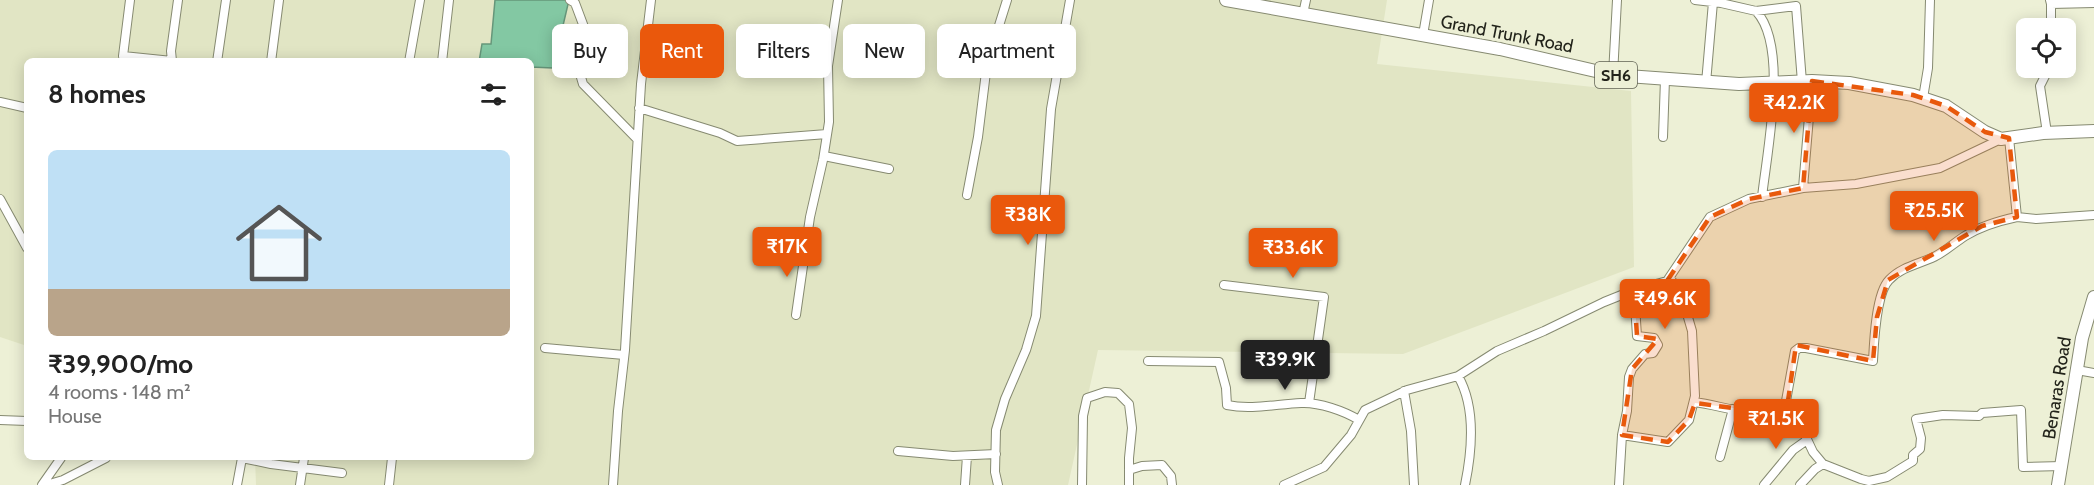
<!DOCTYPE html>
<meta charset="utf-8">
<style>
:root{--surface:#fff;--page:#f2f2f2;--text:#222;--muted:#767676;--accent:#ea580c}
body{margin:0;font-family:Cabin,sans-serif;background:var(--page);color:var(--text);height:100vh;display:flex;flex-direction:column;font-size:22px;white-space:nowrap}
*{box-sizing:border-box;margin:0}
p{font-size:20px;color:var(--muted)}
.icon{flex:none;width:33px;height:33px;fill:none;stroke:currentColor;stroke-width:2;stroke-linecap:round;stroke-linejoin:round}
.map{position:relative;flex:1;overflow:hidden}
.sheet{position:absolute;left:24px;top:58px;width:510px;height:402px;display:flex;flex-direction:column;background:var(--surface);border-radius:9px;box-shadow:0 3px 15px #0003}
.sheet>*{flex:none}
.guide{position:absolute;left:552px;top:24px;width:570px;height:54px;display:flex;gap:12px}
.buttons{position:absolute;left:2016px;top:18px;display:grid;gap:12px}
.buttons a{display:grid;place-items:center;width:60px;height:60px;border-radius:9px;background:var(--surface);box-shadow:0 3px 15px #0003;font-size:30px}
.price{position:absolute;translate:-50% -51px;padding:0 14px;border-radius:6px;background:var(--accent);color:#fff;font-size:20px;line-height:39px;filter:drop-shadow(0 2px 3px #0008)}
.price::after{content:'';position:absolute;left:50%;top:36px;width:18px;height:14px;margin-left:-9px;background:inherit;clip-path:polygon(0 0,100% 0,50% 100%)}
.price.selected{background:#222;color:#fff}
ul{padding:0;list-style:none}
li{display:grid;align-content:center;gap:12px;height:318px;padding:0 24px}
li span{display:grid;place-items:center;height:186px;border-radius:9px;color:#555}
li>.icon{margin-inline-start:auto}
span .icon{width:108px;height:108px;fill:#fffc;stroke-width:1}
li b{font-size:26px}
h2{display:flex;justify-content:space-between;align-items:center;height:72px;padding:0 24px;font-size:26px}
.pill{padding:0 21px;border-radius:9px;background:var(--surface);box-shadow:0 3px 15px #0003;font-size:21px;line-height:54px}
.pill.selected{background:var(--accent);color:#fff}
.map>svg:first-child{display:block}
.built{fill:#e1e5c4}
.water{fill:#83c8a3;stroke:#66967a;stroke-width:1.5}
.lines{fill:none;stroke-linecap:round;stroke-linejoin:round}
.minor-casing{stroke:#868a71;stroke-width:10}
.secondary-casing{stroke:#868a71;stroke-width:14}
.primary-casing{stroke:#868a71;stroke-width:14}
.minor{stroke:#fff;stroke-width:8}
.secondary{stroke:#fff;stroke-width:12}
.primary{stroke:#fff;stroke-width:12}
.marked{fill:#e8590c;fill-opacity:0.2;stroke:#e8590c;stroke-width:4.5;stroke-dasharray:12 8;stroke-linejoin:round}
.labels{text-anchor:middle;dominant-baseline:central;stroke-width:6;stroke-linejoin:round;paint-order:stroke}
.shield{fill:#edf0d6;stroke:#5f6052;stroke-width:1.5}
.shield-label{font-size:16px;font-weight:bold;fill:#22231a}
.street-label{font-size:18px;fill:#22231a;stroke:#edf0d6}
</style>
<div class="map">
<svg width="2094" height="485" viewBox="0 0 2094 485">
<rect width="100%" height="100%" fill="#edf0d6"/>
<path class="built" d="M 0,0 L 1387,0 L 1377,64 L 1631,91 L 1634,267 L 1403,354 L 1098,350 L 1068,485 L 256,485 L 255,458 L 531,458 L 531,62 L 27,62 L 27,346 L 0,337 Z"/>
<path class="water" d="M 495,0 L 569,0 L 553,68 L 531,67 L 531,62 L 479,62 L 482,44 L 491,44 Z"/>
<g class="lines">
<defs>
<path id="minor" d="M 130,0 L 123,56 L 172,61
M 570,0 L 575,3 L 584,27 L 586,40 L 578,67 L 583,84 L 637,139
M 1695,0 L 1721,3 L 1756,11 L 1796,6 L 1802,82
M 2050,0 L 2051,4 L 2094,3
M 1756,11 C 1789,46 1767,151 1762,197
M 1303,14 L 1306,0
M 2051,28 L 2051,4
M 1423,35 L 1429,0
M 173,62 L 172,61 L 171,51 L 178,0
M 217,62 L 226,0
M 271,62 L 279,0
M 409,62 L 420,0
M 442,62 L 449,0
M 1613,75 L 1617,0
M 1706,83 L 1713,2
M 1923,98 L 1928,68 L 1930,0
M 0,102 L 27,108
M 639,108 L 720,133 L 737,141 L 827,134
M 2047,133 L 2040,86 L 2049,68
M 1663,137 L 1665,79
M 2009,138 L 2017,217 C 1998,221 1981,226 1965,236 C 1954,243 1946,251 1934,257 C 1919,264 1901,267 1889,280 C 1876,293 1874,341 1873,361 L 1806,348 L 1799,348 L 1795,351 L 1786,401 L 1786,415 L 1798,420 L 1813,452 L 1823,464 L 1861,479 L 1869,481 L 1887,477 L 1913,461 L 1913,455 L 1920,449 L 1921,438 L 1916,419 L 1943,415 L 1979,416 L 1982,413 L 2021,410 L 2023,467 L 2062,466
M 824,156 L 889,169
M 1803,188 L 1812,81
M 967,195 L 978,137 L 987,64 L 1007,0
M 0,199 L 27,248
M 2017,217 L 2036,219 L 2094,215
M 1224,285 L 1324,297 L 1309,403
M 1634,290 L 1637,336 L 1654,338 L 1658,345 L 1653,353 L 1645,354 L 1632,369 L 1629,377 L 1627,411 L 1622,435 L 1668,442 L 1689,420 L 1695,396 L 1692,331 L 1685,307 L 1670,277
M 796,315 L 810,217 L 823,160 L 829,122 L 828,66 L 838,0
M 545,348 L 624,355
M 1148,361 L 1219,362 L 1226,388 L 1227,405 C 1251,410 1277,404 1301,403 C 1319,402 1344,411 1359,420
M 2077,370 L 2094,373
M 1458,376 C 1476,407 1472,451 1465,485
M 1404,391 L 1411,431 L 1414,485
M 1694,402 C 1712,404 1729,410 1747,412 C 1760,414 1773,411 1786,415
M 0,420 L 27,421
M 898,451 L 953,456 L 996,454
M 1720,457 L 1733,409
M 1129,470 L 1142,466 L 1162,465 L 1171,476 L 1172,485
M 42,485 L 61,458
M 46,485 L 63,480 L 106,458
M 237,485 L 242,458 L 271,464 L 342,473
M 300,485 L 304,458
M 389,485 L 392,458
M 613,485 L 618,411 L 625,350 L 641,84 L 651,0
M 965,485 L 967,456
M 998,485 L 995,472 L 996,430 L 1005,399 L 1026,350 L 1036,316 L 1051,109 L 1070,0
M 1082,485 L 1083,416 L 1087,398 L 1105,392 L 1118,393 L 1129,404 L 1132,428 L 1129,458 L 1129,485
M 1284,485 L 1324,467 L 1351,435 L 1365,410 L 1407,390 L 1458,376 L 1497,351 L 1544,331 L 1604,302 L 1634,290 L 1667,281 L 1710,217 L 1749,199 L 1803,188 L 1856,184 L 1940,168 L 2001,139
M 1619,485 L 1622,435
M 1764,485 L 1793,450 L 1807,440
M 1800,485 L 1815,469 L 1823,464"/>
<path id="secondary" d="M 2058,485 L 2082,338 L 2094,297"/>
<path id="primary" d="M 1226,0 L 1500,49 L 1613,75 L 1739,84 L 1812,81 L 1849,83 L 1913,95 L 1946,106 L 1985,132 L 2001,139 L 2043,133 L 2094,131"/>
</defs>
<use href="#minor" class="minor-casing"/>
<use href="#secondary" class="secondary-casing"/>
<use href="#primary" class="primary-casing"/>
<use href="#minor" class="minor"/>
<use href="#secondary" class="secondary"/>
<use href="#primary" class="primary"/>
</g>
<path class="marked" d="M 1812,81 L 1913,95 L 1946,106 L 1985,132 L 2009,138 L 2017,217 L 1982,226 L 1888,280 L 1877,317 L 1873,361 L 1796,345 L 1786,415 L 1695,403 L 1689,420 L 1668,442 L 1622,435 L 1632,369 L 1658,339 L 1637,336 L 1634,290 L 1667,281 L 1710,217 L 1749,199 L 1803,188 Z"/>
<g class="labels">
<rect class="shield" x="1595" y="62" width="42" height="26" rx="4.5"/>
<g class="shield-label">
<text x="1616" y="75">SH6</text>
</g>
<g class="street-label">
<text transform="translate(1507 34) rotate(11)">Grand Trunk Road</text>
<text transform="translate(2057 388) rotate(-81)">Benaras Road</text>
</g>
</g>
</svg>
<div class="buttons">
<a><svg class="icon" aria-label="locate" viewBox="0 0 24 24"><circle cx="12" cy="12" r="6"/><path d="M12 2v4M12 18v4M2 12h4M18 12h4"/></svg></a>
</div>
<b class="price" style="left:1794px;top:134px">₹42.2K</b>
<b class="price" style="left:1934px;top:242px">₹25.5K</b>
<b class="price" style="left:1028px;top:246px">₹38K</b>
<b class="price" style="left:787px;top:278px">₹17K</b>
<b class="price" style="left:1293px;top:279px">₹33.6K</b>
<b class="price" style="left:1665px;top:330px">₹49.6K</b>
<b class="price selected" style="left:1285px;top:391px">₹39.9K</b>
<b class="price" style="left:1776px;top:450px">₹21.5K</b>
<div class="guide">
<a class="pill">Buy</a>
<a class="pill selected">Rent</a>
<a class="pill">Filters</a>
<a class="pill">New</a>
<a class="pill">Apartment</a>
</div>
<section class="sheet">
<h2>8 homes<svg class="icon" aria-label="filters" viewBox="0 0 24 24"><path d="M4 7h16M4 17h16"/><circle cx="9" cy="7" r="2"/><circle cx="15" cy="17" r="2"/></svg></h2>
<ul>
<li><span style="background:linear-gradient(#bfe0f5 75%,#b9a48a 0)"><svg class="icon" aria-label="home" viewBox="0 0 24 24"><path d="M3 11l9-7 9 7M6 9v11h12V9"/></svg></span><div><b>₹39,900/mo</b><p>4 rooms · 148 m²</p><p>House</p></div></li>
</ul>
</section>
</div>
